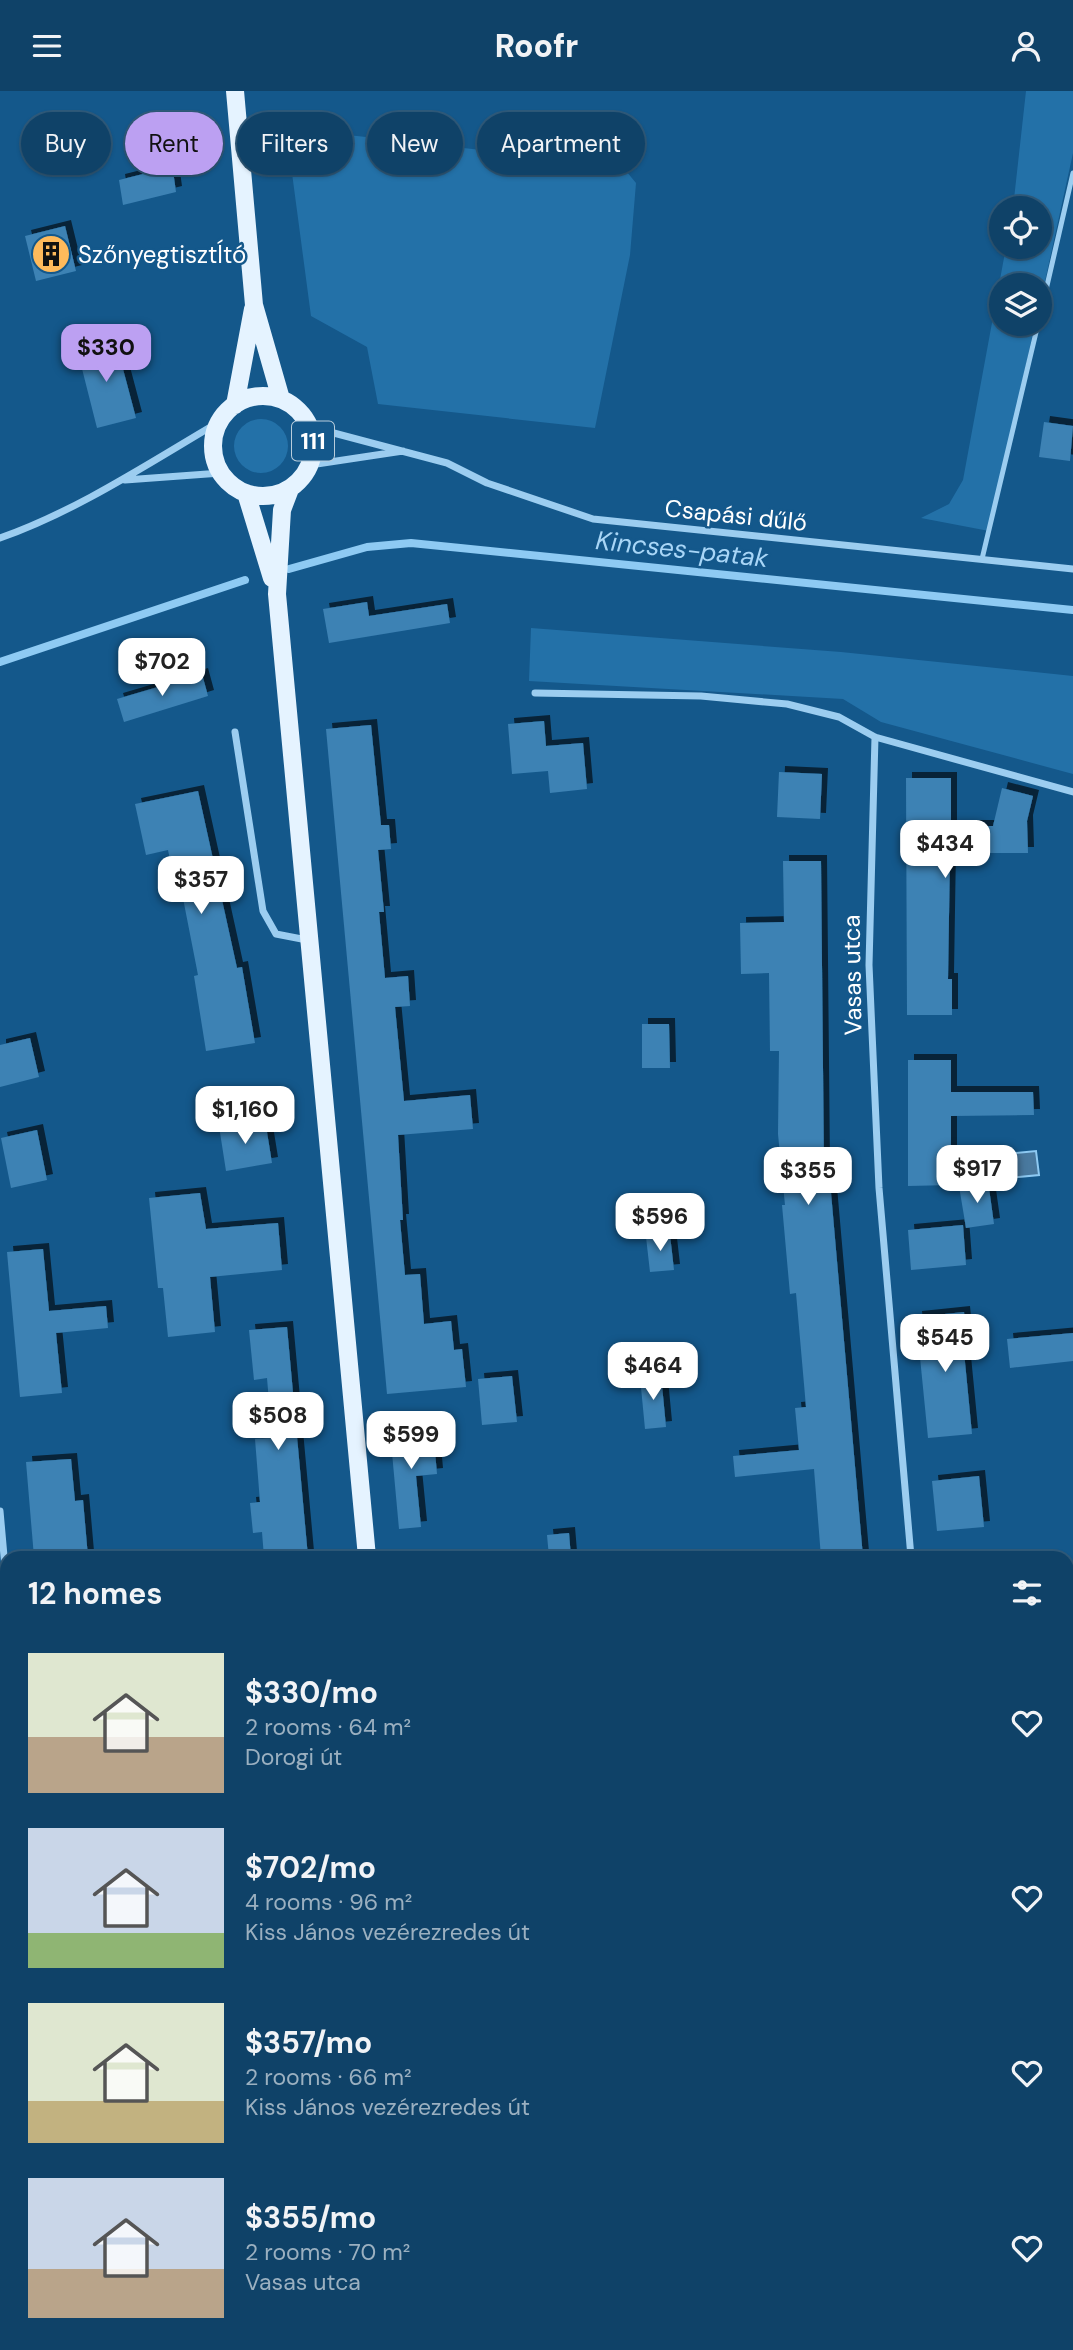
<!DOCTYPE html>
<meta charset="utf-8">
<style>
:root{--surface:#0f4268;--page:#18496e;--text:#f1f3f6;--muted:#9bb0c0;--line:#2f5b7c;--accent:#bca0f2}
body{margin:0;font-family:"DM Sans",sans-serif;background:var(--page);color:var(--text);height:100vh;display:flex;flex-direction:column;font-size:26px;white-space:nowrap}
*{box-sizing:border-box;margin:0}
p{font-size:23px;color:var(--muted)}
.icon{flex:none;width:38px;height:38px;fill:none;stroke:currentColor;stroke-width:2;stroke-linecap:round;stroke-linejoin:round}
.map{position:relative;flex:1;overflow:hidden}
.panel{position:absolute;left:0px;top:1460px;width:1074px;height:800px;display:flex;flex-direction:column;background:var(--surface);border-radius:21px 21px 0 0;box-shadow:0 2px 5px #0004,0 0 0 2px var(--line)}
.panel>*{flex:none}
.guide{position:absolute;left:21px;top:21px;width:700px;height:63px;display:flex;gap:14px}
.tools{position:absolute;left:989px;top:105px;display:grid;gap:14px}
.tools a{display:grid;place-items:center;width:63px;height:63px;border-radius:50%;background:var(--surface);box-shadow:0 2px 5px #0004,0 0 0 2px var(--line);font-size:35px}
.price{position:absolute;translate:-50% -60px;padding:0 16px;border-radius:14px;background:#fff;color:#222;font-size:23px;line-height:46px;filter:drop-shadow(0 2px 4px #0008)}
.price::after{content:'';position:absolute;left:50%;top:42px;width:21px;height:16px;margin-left:-10px;background:inherit;clip-path:polygon(0 0,100% 0,50% 100%)}
.price.selected{background:var(--accent);color:#111}
ul{padding:0;list-style:none}
li{display:flex;align-items:center;gap:21px;height:175px;padding:0 28px}
li span{display:grid;place-items:center;flex:none;width:196px;height:140px;border-radius:0px;color:#555}
li>.icon{margin-inline-start:auto}
span .icon{width:84px;height:84px;fill:#fffc;stroke-width:1}
li b{font-size:30px}
h2{display:flex;justify-content:space-between;align-items:center;height:84px;padding:0 28px;font-size:30px}
.chip{padding:0 24px;border-radius:32px;background:var(--surface);box-shadow:0 2px 5px #0004,0 0 0 2px var(--line);font-size:24px;line-height:63px}
.chip.selected{background:var(--accent);color:#111}
header{display:flex;justify-content:space-between;align-items:center;height:91px;padding:0 28px;background:var(--surface);font-size:32px;font-weight:800}
.map>svg:first-child{display:block}
.green{fill:#2371a8}
.water{fill:#49799f;stroke:#8ecaf3;stroke-width:2}
.lines{fill:none;stroke-linecap:round;stroke-linejoin:round}
.stream{stroke:#8ecaf3;stroke-width:8}
.building{fill:#3d82b4;filter:url(#shadow)}
.lane{stroke:#9ccdf0;stroke-width:5}
.street{stroke:#9ccdf0;stroke-width:7}
.primary{stroke:#e5f3ff;stroke-width:18}
.labels{text-anchor:middle;dominant-baseline:central;stroke-width:5;stroke-linejoin:round;paint-order:stroke}
.shield{fill:#14588b;stroke:#b8cddc;stroke-width:2}
.shield-label{font-size:23px;font-weight:bold;fill:#fff}
.poi-label{font-size:24px;fill:#fff;stroke:#14588b;text-anchor:start}
.street-label{font-size:24px;fill:#fff;stroke:#14588b}
.water-label{font-size:26px;font-style:italic;fill:#a8d6f7;stroke:#14588b}
</style>
<header><svg class="icon" aria-label="menu" viewBox="0 0 24 24"><path d="M4 6h16M4 12h16M4 18h16"/></svg>Roofr<svg class="icon" aria-label="person" viewBox="0 0 24 24"><circle cx="12" cy="8" r="4"/><path d="M4 21q1-7 8-7t8 7"/></svg></header>
<div class="map">
<svg width="1073" height="2259" viewBox="0 0 1073 2259">
<defs>
<filter id="shadow"><feDropShadow dx="6" dy="-6" stdDeviation="0" flood-color="#0009"/></filter>
</defs>
<rect width="100%" height="100%" fill="#14588b"/>
<path class="green" d="M 1026,0 L 1073,0 L 1073,62 L 1040,213 L 1040,194 L 1001,194 L 1001,233 L 1035,233 L 989,440 L 921,427 L 949,413 L 963,389 L 1006,156 L 1040,156 L 1040,117 L 1013,117 Z
M 286,37 L 552,67 L 612,63 L 636,92 L 630,164 L 595,337 L 378,313 L 367,256 L 311,225 Z
M234 355a27 27 0 1 1 54 0a27 27 0 1 1-54 0Z
M 531,537 L 841,561 L 1073,585 L 1073,683 L 881,631 L 843,608 L 529,590 Z"/>
<path class="water" d="M 1036,1060 L 1039,1084 L 996,1088 L 994,1064 Z"/>
<g class="lines">
<path class="stream" d="M 289,478 L 367,456 L 411,452 L 1073,519
M 0,571 L 245,489"/>
</g>
<path class="building" d="M 168,44 L 176,101 L 123,114 L 119,89 L 143,83 L 139,48 Z
M 65,135 L 76,180 L 36,190 L 25,145 Z
M 115,248 L 136,327 L 97,337 L 77,258 Z
M 1044,331 L 1073,335 L 1070,370 L 1039,366 Z
M 367,511 L 369,525 L 447,513 L 450,532 L 329,552 L 323,518 Z
M 202,583 L 208,605 L 124,631 L 117,608 Z
M 544,630 L 546,655 L 583,652 L 587,698 L 550,702 L 548,680 L 512,683 L 508,633 Z
M 371,634 L 381,734 L 389,734 L 391,758 L 378,759 L 384,821 L 379,821 L 385,887 L 408,885 L 410,915 L 395,916 L 404,1010 L 470,1004 L 473,1038 L 398,1044 L 403,1129 L 400,1129 L 405,1184 L 420,1183 L 424,1233 L 451,1230 L 454,1259 L 462,1258 L 466,1296 L 387,1303 L 326,638 Z
M 779,681 L 822,683 L 820,728 L 777,726 Z
M 906,687 L 951,687 L 951,735 L 993,735 L 1002,697 L 1033,705 L 1027,730 L 1028,762 L 950,762 L 948,888 L 952,888 L 952,924 L 907,924 Z
M 198,700 L 237,877 L 242,876 L 255,952 L 206,960 L 194,885 L 198,884 L 181,797 L 176,798 L 168,759 L 146,764 L 135,713 Z
M 783,770 L 821,770 L 824,1080 L 829,1079 L 863,1466 L 821,1466 L 814,1378 L 735,1386 L 733,1365 L 799,1359 L 795,1317 L 806,1316 L 796,1202 L 790,1203 L 782,1114 L 785,1114 L 778,1043 L 779,960 L 770,960 L 769,882 L 741,883 L 740,832 L 784,831 Z
M 642,933 L 669,933 L 670,977 L 642,977 Z
M 30,947 L 39,986 L 0,996 L 0,954 Z
M 908,969 L 951,969 L 951,1001 L 1033,1001 L 1034,1024 L 951,1025 L 951,1094 L 908,1095 Z
M 247,1030 L 248,1039 L 266,1035 L 272,1072 L 226,1080 L 219,1035 Z
M 37,1039 L 47,1089 L 11,1097 L 1,1047 Z
M 988,1090 L 994,1133 L 966,1137 L 959,1095 Z
M 200,1102 L 206,1138 L 278,1132 L 282,1179 L 210,1186 L 215,1241 L 168,1246 L 163,1197 L 158,1197 L 149,1107 Z
M 963,1134 L 966,1174 L 911,1179 L 908,1139 Z
M 670,1144 L 674,1179 L 650,1181 L 646,1146 Z
M 43,1158 L 49,1220 L 106,1215 L 108,1237 L 56,1242 L 62,1302 L 20,1306 L 7,1161 Z
M 964,1221 L 968,1261 L 964,1261 L 972,1343 L 928,1347 L 916,1226 Z
M 287,1236 L 308,1466 L 264,1466 L 262,1441 L 253,1442 L 250,1412 L 260,1411 L 255,1348 L 272,1347 L 267,1287 L 254,1289 L 249,1239 Z
M 1073,1242 L 1073,1270 L 1010,1277 L 1007,1248 Z
M 661,1284 L 666,1336 L 645,1338 L 640,1286 Z
M 512,1285 L 517,1331 L 482,1334 L 478,1288 Z
M 433,1338 L 437,1383 L 416,1385 L 421,1436 L 399,1438 L 390,1340 Z
M 71,1368 L 75,1410 L 83,1409 L 88,1466 L 34,1466 L 26,1371 Z
M 979,1385 L 984,1436 L 937,1440 L 932,1390 Z
M 569,1442 L 571,1466 L 549,1466 L 547,1444 Z"/>
<g class="lines">
<path class="lane" d="M 1040,225 L 1073,82
M 982,468 L 1038,233"/>
<path class="street" d="M 307,331 L 330,341 L 447,372 L 487,392 L 593,428 L 1073,478
M 310,374 L 403,360
M 125,389 L 221,382
M 0,447 C 77,420 149,372 219,331
M 535,602 L 701,605 L 787,613 L 839,626 L 875,646 L 1073,701
M 235,641 L 263,820 L 276,843 L 307,849
M 875,646 L 869,874 L 879,1097 L 911,1466
M 0,1420 L 7,1499
M 1068,2185 L 1073,2184
M 74,2252 L 74,2259
M 980,2252 L 980,2259"/>
<path class="primary" d="M 235,0 L 254,214 L 281,308
M213 355a50 50 0 1 1 100 0a50 50 0 1 1-100 0Z
M 235,314 L 253,218
M 290,398 L 282,419 L 277,503 L 367,1466
M 246,402 L 272,487
M 437,2252 L 438,2259"/>
</g>
<defs>
<symbol id="building-disc" viewBox="-11 -11 22 22"><circle r="9.5" fill="#ffba5b" stroke="#14588b"/><path d="M-4-6H4V6H1V3H-1V6H-4ZM-2.5-4.3h1.7v1.8h-1.7ZM.8-4.3h1.7v1.8H.8ZM-2.5-1h1.7V.8h-1.7ZM.8-1h1.7V.8H.8Z" fill="#111"/></symbol>
</defs>
<g fill-rule="evenodd">
<use href="#building-disc" x="29" y="141" width="44" height="44"/>
</g>
<g class="labels">
<rect class="shield" x="292" y="330.5" width="42" height="39" rx="5"/>
<g class="shield-label">
<text x="313" y="350">111</text>
</g>
<g class="poi-label">
<text x="78" y="163">SzőnyegtisztÍtó</text>
</g>
<g class="street-label">
<text transform="translate(736 424) rotate(6)">Csapási dűlő</text>
<text transform="translate(852 884) rotate(-91)">Vasas utca</text>
</g>
<g class="water-label">
<text transform="translate(682 458) rotate(6)">Kincses-patak</text>
</g>
</g>
</svg>
<div class="tools">
<a><svg class="icon" aria-label="locate" viewBox="0 0 24 24"><circle cx="12" cy="12" r="6"/><path d="M12 2v4M12 18v4M2 12h4M18 12h4"/></svg></a>
<a><svg class="icon" aria-label="layers" viewBox="0 0 24 24"><path d="M12 4l9 5-9 5-9-5zM3 14l9 5 9-5"/></svg></a>
</div>
<b class="price selected" style="left:106px;top:293px">$330</b>
<b class="price" style="left:162px;top:607px">$702</b>
<b class="price" style="left:945px;top:789px">$434</b>
<b class="price" style="left:201px;top:825px">$357</b>
<b class="price" style="left:245px;top:1055px">$1,160</b>
<b class="price" style="left:977px;top:1114px">$917</b>
<b class="price" style="left:808px;top:1116px">$355</b>
<b class="price" style="left:660px;top:1162px">$596</b>
<b class="price" style="left:945px;top:1283px">$545</b>
<b class="price" style="left:653px;top:1311px">$464</b>
<b class="price" style="left:278px;top:1361px">$508</b>
<b class="price" style="left:411px;top:1380px">$599</b>
<div class="guide">
<a class="chip">Buy</a>
<a class="chip selected">Rent</a>
<a class="chip">Filters</a>
<a class="chip">New</a>
<a class="chip">Apartment</a>
</div>
<section class="panel">
<h2>12 homes<svg class="icon" aria-label="filters" viewBox="0 0 24 24"><path d="M4 7h16M4 17h16"/><circle cx="9" cy="7" r="2"/><circle cx="15" cy="17" r="2"/></svg></h2>
<ul>
<li><span style="background:linear-gradient(#dfe7d0 60%,#b9a48a 0)"><svg class="icon" aria-label="home" viewBox="0 0 24 24"><path d="M3 11l9-7 9 7M6 9v11h12V9"/></svg></span><div><b>$330/mo</b><p>2 rooms · 64 m²</p><p>Dorogi út</p></div><svg class="icon" aria-label="heart" viewBox="0 0 24 24"><path d="M12 20l-8-8c-3-5 5-10 8-4 3-6 11-1 8 4z"/></svg></li>
<li><span style="background:linear-gradient(#c9d6e8 75%,#8fb573 0)"><svg class="icon" aria-label="home" viewBox="0 0 24 24"><path d="M3 11l9-7 9 7M6 9v11h12V9"/></svg></span><div><b>$702/mo</b><p>4 rooms · 96 m²</p><p>Kiss János vezérezredes út</p></div><svg class="icon" aria-label="heart" viewBox="0 0 24 24"><path d="M12 20l-8-8c-3-5 5-10 8-4 3-6 11-1 8 4z"/></svg></li>
<li><span style="background:linear-gradient(#dfe7d0 70%,#c2b280 0)"><svg class="icon" aria-label="home" viewBox="0 0 24 24"><path d="M3 11l9-7 9 7M6 9v11h12V9"/></svg></span><div><b>$357/mo</b><p>2 rooms · 66 m²</p><p>Kiss János vezérezredes út</p></div><svg class="icon" aria-label="heart" viewBox="0 0 24 24"><path d="M12 20l-8-8c-3-5 5-10 8-4 3-6 11-1 8 4z"/></svg></li>
<li><span style="background:linear-gradient(#c9d6e8 65%,#b9a48a 0)"><svg class="icon" aria-label="home" viewBox="0 0 24 24"><path d="M3 11l9-7 9 7M6 9v11h12V9"/></svg></span><div><b>$355/mo</b><p>2 rooms · 70 m²</p><p>Vasas utca</p></div><svg class="icon" aria-label="heart" viewBox="0 0 24 24"><path d="M12 20l-8-8c-3-5 5-10 8-4 3-6 11-1 8 4z"/></svg></li>
</ul>
</section>
</div>
